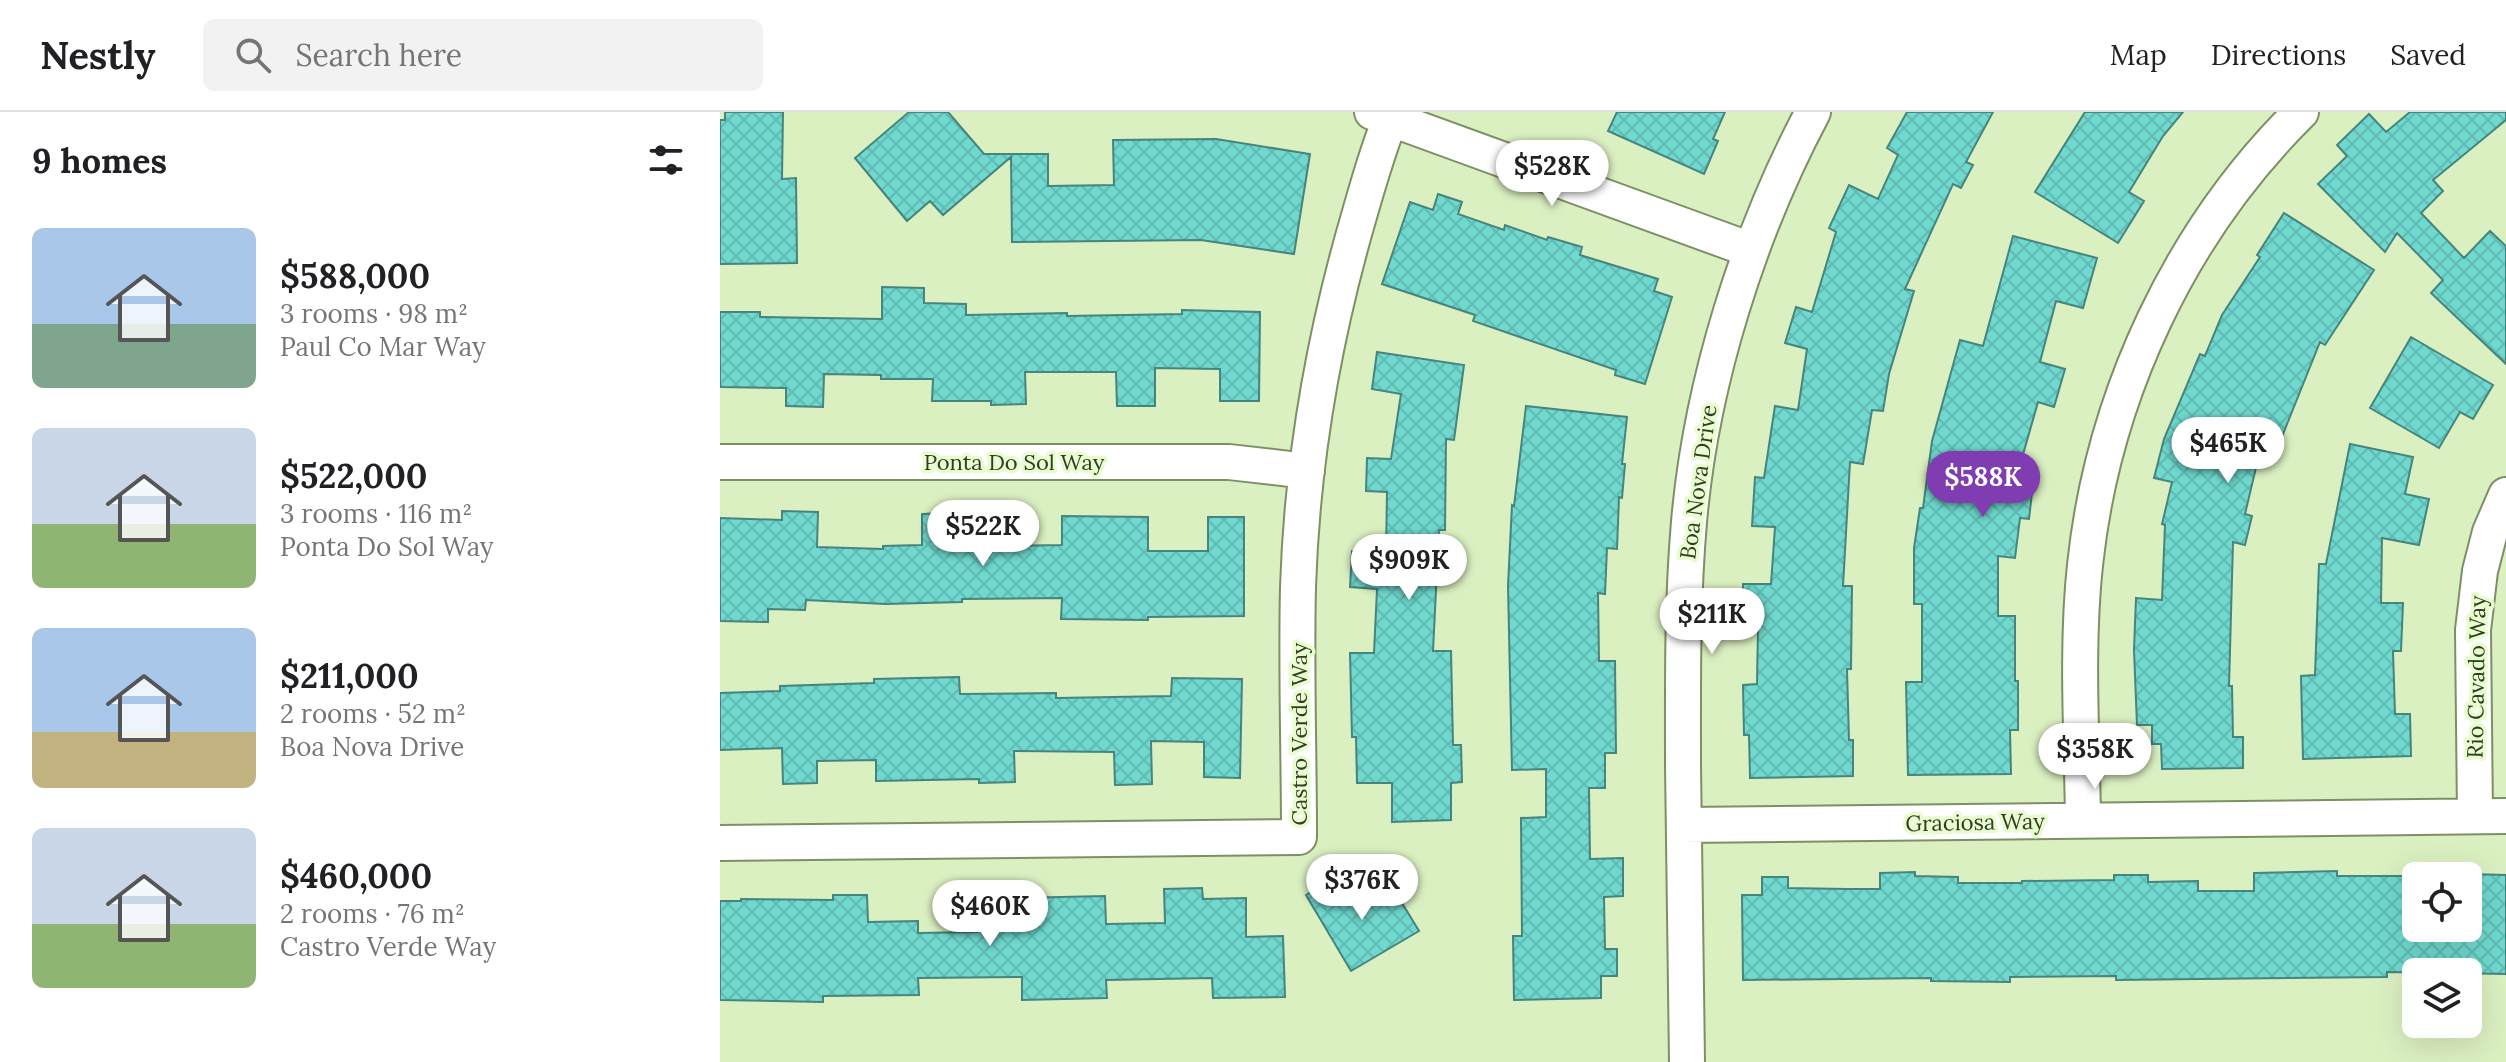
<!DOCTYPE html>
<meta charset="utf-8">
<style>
:root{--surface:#fff;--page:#f2f2f2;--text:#202124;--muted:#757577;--line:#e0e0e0;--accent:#7f3db1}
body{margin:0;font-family:Lora,serif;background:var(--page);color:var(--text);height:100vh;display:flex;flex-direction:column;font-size:30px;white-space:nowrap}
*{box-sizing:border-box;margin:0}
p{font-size:26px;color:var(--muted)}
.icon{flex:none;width:44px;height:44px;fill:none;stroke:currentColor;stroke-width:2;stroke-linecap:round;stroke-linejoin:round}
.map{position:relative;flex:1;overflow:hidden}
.details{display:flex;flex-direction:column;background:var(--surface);width:720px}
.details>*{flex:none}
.fabs{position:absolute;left:1682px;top:750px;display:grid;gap:16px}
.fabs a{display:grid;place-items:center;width:80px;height:80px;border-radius:12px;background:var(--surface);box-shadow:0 8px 32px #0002;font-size:40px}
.price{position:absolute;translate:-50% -68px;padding:0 18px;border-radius:28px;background:#fff;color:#222;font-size:26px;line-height:52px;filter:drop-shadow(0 2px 4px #0008)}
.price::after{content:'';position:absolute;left:50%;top:48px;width:24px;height:18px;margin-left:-12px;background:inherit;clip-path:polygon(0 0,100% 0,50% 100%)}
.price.on{background:var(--accent);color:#fff}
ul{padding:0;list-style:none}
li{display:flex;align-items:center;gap:24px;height:200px;padding:0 32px}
li span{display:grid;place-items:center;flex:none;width:224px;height:160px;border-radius:12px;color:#555}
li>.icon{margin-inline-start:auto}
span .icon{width:96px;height:96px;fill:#fffc;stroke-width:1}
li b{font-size:34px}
h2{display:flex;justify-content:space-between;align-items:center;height:96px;padding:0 32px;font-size:34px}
header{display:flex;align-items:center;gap:48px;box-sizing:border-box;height:112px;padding:0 40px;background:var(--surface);border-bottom:2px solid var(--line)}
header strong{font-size:38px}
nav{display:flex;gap:44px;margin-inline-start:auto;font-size:28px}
.search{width:560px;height:72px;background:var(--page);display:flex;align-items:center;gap:20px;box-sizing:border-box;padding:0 28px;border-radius:12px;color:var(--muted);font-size:30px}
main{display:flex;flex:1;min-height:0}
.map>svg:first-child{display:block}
.building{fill:url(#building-cross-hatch);stroke:#46847e;stroke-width:2}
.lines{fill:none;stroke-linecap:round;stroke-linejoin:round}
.minor-casing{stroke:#7d9065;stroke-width:38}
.minor{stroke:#fff;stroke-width:34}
.labels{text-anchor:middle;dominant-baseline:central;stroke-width:7;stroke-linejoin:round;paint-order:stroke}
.street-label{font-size:22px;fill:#333b28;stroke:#e8fdce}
</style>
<header>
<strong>Nestly</strong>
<div class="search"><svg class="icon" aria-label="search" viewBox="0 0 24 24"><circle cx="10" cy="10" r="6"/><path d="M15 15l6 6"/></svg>Search here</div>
<nav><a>Map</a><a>Directions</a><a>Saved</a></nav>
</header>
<main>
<section class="details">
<h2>9 homes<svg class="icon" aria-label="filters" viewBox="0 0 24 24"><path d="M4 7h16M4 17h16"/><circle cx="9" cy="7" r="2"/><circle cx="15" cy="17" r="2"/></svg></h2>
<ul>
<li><span style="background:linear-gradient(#a9c7e8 60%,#7fa58c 0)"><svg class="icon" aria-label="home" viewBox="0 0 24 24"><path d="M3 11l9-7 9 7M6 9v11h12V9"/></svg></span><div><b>$588,000</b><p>3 rooms · 98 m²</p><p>Paul Co Mar Way</p></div></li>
<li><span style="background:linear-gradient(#c9d6e8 60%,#8fb573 0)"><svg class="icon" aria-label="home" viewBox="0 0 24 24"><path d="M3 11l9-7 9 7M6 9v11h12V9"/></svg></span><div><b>$522,000</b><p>3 rooms · 116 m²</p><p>Ponta Do Sol Way</p></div></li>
<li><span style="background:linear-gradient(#a9c7e8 65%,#c2b280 0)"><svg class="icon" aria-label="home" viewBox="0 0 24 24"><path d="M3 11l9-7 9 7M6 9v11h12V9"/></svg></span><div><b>$211,000</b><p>2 rooms · 52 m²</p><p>Boa Nova Drive</p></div></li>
<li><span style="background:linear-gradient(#c9d6e8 60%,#8fb573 0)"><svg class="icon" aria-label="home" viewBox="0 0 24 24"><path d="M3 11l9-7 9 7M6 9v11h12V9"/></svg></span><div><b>$460,000</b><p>2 rooms · 76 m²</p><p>Castro Verde Way</p></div></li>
</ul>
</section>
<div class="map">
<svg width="1786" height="950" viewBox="0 0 1786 950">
<defs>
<pattern id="building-cross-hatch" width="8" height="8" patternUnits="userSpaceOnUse" patternTransform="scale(2)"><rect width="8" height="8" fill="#6fd9cf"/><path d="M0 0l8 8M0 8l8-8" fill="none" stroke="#61bbb2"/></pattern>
</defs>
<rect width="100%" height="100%" fill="#dbf0c1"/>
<path class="building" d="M 5,0 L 63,0 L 62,67 L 76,66 L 77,151 L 0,152 L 0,8 L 5,8 Z
M 189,0 L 228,0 L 264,42 L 328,42 L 328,74 L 394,73 L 393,28 L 496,27 L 590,42 L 574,142 L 481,128 L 292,130 L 291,45 L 223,103 L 210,89 L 187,109 L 135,46 Z
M 897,0 L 1005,0 L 993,27 L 998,29 L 984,62 L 888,19 Z
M 1187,0 L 1273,0 L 1246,50 L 1253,53 L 1241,76 L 1233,72 L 1185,177 L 1194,179 L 1169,262 L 1163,299 L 1152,298 L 1143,352 L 1130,350 L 1123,474 L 1132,474 L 1131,557 L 1127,557 L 1129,628 L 1133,628 L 1133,664 L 1030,666 L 1029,623 L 1024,623 L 1023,573 L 1037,572 L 1038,515 L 1023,515 L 1023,472 L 1051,472 L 1055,415 L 1032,414 L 1035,365 L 1044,366 L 1055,294 L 1078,298 L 1087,237 L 1065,231 L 1076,195 L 1092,200 L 1116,120 L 1109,116 L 1129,73 L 1158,87 L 1178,43 L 1167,36 Z
M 1365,0 L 1463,0 L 1443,24 L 1409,80 L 1424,89 L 1398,131 L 1315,80 Z
M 1690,0 L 1786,0 L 1786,8 L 1713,68 L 1723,79 L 1701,101 L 1744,146 L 1770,119 L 1786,134 L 1786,252 L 1711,181 L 1723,168 L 1677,121 L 1665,140 L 1598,72 L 1627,44 L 1617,33 L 1649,2 L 1666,20 Z
M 718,82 L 742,90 L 738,102 L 784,118 L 785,113 L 827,128 L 828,125 L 862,135 L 860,143 L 938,167 L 934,179 L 952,185 L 925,272 L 895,263 L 896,258 L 753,209 L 755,203 L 662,172 L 690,90 L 713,98 Z
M 1564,101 L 1654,158 L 1605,233 L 1600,230 L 1559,332 L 1543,326 L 1525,402 L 1532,404 L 1525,433 L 1513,430 L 1509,574 L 1512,574 L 1513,625 L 1523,625 L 1523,656 L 1442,657 L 1441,632 L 1432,632 L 1432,613 L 1417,613 L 1414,538 L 1416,486 L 1442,488 L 1445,413 L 1442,412 L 1452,370 L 1434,366 L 1444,327 L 1480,242 L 1485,244 L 1502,203 L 1540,145 L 1537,143 Z
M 1293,124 L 1377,146 L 1363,196 L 1336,189 L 1320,250 L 1345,257 L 1334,295 L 1318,290 L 1300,353 L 1315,355 L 1309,407 L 1300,406 L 1295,446 L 1278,444 L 1278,504 L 1295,504 L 1295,569 L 1298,569 L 1298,618 L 1290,618 L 1291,662 L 1188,663 L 1186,570 L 1202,570 L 1202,492 L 1194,492 L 1194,436 L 1200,396 L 1203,396 L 1212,329 L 1240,228 L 1263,234 Z
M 162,175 L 204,176 L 204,191 L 246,192 L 246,203 L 347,201 L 347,204 L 462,202 L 462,198 L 540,200 L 539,289 L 500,289 L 500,257 L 435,256 L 435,294 L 397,294 L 396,260 L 305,260 L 306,292 L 271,293 L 271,289 L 212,289 L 213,267 L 161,267 L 161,263 L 104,262 L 103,295 L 66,294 L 66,276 L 0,275 L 0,200 L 40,200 L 40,205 L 162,207 Z
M 1691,225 L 1773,273 L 1753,307 L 1740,300 L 1719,336 L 1650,296 Z
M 657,240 L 744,253 L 734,328 L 726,327 L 725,418 L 719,418 L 713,539 L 731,539 L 733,633 L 741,633 L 742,670 L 731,671 L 731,708 L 672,710 L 672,671 L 637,671 L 636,625 L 632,625 L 630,541 L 654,541 L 657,477 L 630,475 L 632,439 L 666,441 L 667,380 L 646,379 L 647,346 L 671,347 L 681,282 L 652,277 Z
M 806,294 L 907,305 L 902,352 L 905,352 L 902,386 L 899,385 L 897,437 L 887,436 L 885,482 L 878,481 L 879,549 L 895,549 L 896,641 L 885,641 L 885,676 L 869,676 L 870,747 L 903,746 L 903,784 L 884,785 L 885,837 L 897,837 L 897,864 L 881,864 L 881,886 L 794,888 L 793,824 L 802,824 L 801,706 L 826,705 L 826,657 L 792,658 L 788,474 L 792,393 L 794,394 Z
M 1630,332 L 1693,345 L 1685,382 L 1709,387 L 1699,433 L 1662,426 L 1661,491 L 1683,491 L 1681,539 L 1673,539 L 1675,602 L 1690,602 L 1691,644 L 1583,647 L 1581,564 L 1595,563 L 1599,452 L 1606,452 Z
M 62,399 L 98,400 L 97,435 L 163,437 L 163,434 L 202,433 L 202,402 L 286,399 L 286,434 L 342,433 L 342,404 L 428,405 L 428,439 L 488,439 L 488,405 L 524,405 L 524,504 L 428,505 L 428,508 L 341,507 L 342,486 L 242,487 L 242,490 L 165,492 L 86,488 L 85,498 L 48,497 L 48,510 L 0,509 L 0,406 L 62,408 Z
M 239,565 L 240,582 L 336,581 L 336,586 L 451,584 L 452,566 L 522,567 L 520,666 L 484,665 L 484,630 L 431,629 L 432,672 L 395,673 L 394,640 L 294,639 L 295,670 L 259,671 L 259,667 L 156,669 L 156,648 L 97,649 L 97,671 L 63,672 L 62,636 L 0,638 L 0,581 L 60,579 L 60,574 L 154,571 L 154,567 Z
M 1617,759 L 1617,764 L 1696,764 L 1696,816 L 1748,816 L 1748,762 L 1786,763 L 1786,862 L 1667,860 L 1667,865 L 1396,868 L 1396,864 L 1290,865 L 1290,870 L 1211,869 L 1211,866 L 1023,868 L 1022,783 L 1042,783 L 1042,765 L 1068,765 L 1068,776 L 1126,777 L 1160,777 L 1160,761 L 1195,760 L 1195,764 L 1238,765 L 1238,771 L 1302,771 L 1302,769 L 1394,768 L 1394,763 L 1428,763 L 1428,770 L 1478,769 L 1478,779 L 1534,779 L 1534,761 Z
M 615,766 L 632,793 L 670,771 L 699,819 L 631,859 L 586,783 Z
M 482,776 L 483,787 L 526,786 L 526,825 L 563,824 L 565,885 L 493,886 L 492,866 L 386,868 L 387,886 L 302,888 L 302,865 L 198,866 L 199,883 L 103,884 L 103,890 L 0,888 L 0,789 L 21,789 L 21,787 L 113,788 L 113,783 L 147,783 L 148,810 L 198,809 L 198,821 L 257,820 L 257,779 L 293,779 L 293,786 L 385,784 L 386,812 L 445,811 L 444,777 Z"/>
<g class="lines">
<defs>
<path id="minor" d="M 652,0 L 1031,138
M 0,350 L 509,350 L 587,359
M 1755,704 L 1753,518 L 1760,459 L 1770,420 L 1786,383
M 1363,708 C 1362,624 1356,537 1365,453 C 1383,284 1460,119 1581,0
M 964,713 L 1786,704
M 0,731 L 579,725 C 579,642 576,558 578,475 C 582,350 604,224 639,104 C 649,69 659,34 673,0
M 967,950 C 966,851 964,752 963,653 C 963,571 962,491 969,410 C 981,272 1028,122 1093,0"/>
</defs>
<use href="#minor" class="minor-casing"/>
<use href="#minor" class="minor"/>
</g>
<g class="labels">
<g class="street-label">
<text x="294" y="350">Ponta Do Sol Way</text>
<text transform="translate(978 370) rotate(-82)">Boa Nova Drive</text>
<text transform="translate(1756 565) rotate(-89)">Rio Cavado Way</text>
<text transform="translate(579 622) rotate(-90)">Castro Verde Way</text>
<text transform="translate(1255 710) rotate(-1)">Graciosa Way</text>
</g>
</g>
</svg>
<div class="fabs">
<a><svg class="icon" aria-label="locate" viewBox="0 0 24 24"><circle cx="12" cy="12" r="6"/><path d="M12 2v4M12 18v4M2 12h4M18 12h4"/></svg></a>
<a><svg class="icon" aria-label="layers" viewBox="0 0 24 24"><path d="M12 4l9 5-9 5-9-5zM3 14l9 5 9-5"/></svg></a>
</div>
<b class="price" style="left:832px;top:96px">$528K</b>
<b class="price" style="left:1508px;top:373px">$465K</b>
<b class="price on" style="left:1263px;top:407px">$588K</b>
<b class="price" style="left:263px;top:456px">$522K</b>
<b class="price" style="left:689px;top:490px">$909K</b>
<b class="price" style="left:992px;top:544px">$211K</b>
<b class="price" style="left:1375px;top:679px">$358K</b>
<b class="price" style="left:642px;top:810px">$376K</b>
<b class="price" style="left:270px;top:836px">$460K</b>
</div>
</main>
